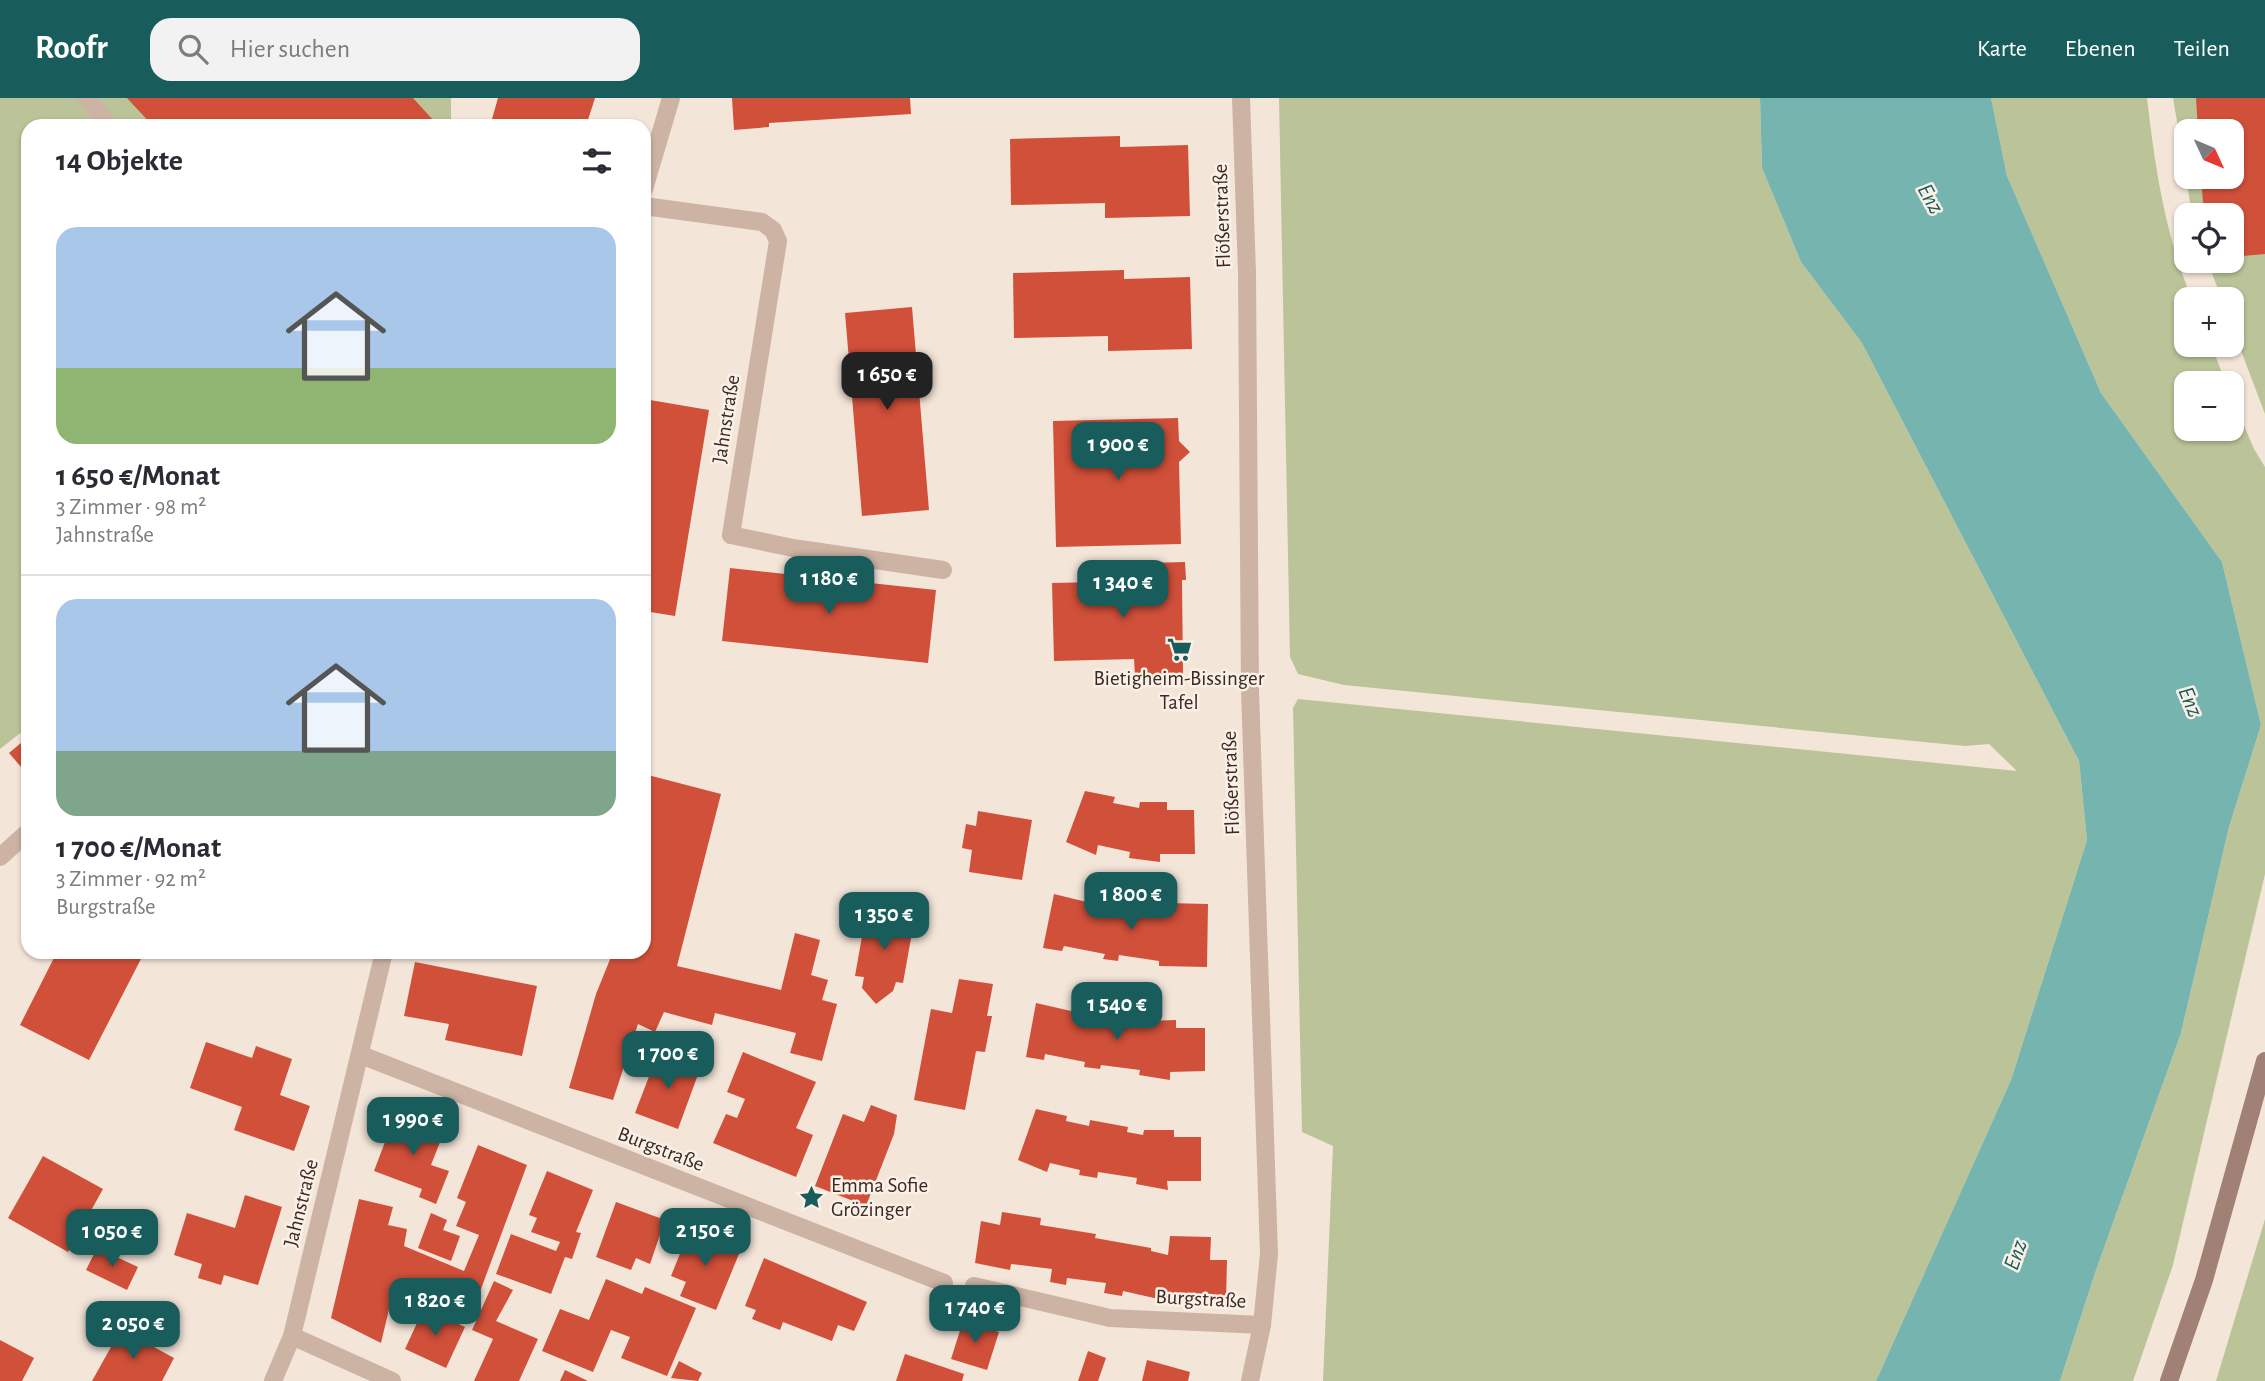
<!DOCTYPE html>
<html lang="de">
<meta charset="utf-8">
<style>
:root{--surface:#fff;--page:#f2f2f3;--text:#2b2b33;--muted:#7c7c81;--line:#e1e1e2;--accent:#185d5b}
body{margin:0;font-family:"Alegreya Sans",sans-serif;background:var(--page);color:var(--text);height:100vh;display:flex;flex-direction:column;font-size:26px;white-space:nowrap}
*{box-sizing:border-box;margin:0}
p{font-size:23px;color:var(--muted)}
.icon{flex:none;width:38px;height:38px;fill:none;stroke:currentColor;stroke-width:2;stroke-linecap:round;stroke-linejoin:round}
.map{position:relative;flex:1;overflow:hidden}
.sheet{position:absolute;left:21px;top:21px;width:630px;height:840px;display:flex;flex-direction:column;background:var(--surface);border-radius:21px;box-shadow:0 2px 5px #0004}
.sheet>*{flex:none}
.needle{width:46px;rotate:134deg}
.buttons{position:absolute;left:2174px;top:21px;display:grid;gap:14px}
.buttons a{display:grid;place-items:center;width:70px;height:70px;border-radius:14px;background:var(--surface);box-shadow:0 2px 5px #0004;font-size:35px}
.price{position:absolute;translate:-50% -60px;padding:0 16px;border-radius:14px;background:var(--accent);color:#fff;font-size:23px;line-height:46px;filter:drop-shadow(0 2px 4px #0008)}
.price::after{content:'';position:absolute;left:50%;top:42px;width:21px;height:16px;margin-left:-10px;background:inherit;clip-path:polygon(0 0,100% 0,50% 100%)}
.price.selected{background:#222;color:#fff}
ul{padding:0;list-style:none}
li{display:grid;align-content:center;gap:14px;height:371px;padding:0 35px}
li+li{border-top:2px solid var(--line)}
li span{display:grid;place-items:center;height:217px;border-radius:21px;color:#555}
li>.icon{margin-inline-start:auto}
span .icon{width:126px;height:126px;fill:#fffc;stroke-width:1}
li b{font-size:30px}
h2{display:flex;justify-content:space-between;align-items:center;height:84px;padding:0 35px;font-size:30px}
header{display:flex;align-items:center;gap:42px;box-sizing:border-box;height:98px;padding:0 35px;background:var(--accent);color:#fff}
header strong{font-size:33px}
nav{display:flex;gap:38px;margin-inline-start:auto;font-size:24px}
.search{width:490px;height:63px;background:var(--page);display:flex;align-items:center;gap:18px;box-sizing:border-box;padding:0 24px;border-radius:21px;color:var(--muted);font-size:26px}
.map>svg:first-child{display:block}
.green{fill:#bac498}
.water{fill:#76b4b0}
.building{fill:#d1503a}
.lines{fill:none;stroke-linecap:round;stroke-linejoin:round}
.service{stroke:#cdb3a4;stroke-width:18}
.minor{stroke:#cdb3a4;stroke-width:18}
.secondary{stroke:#a18175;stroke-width:18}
.labels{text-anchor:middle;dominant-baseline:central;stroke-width:5;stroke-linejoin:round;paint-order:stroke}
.street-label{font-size:21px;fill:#382a26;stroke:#fbf0e6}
.poi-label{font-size:21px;fill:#382a26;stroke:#fbf0e6}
.water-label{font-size:23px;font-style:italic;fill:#185d5b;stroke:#fbf0e6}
</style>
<header>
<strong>Roofr</strong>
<div class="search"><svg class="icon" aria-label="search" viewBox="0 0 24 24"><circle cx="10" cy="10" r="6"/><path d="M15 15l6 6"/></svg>Hier suchen</div>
<nav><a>Karte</a><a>Ebenen</a><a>Teilen</a></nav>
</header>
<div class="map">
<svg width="2265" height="1283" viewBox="0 0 2265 1283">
<rect width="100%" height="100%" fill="#f4e5d9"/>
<path class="green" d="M 0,0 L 451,0 L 451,28 L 28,28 L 28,629 L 0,651 Z
M 1279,0 L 1760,0 L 1762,70 L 1801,164 L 1862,245 L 2079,663 L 2087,742 L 2011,982 L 1876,1283 L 1323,1283 L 1333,1048 L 1302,1034 L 1293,610 L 1298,601 L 2017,673 L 1989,646 L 1965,648 L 1344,587 L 1298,576 L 1290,559 Z
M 1991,0 L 2147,0 C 2155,69 2165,137 2192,201 L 2186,201 L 2186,247 L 2211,247 L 2226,285 L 2186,285 L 2186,331 L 2231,331 L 2231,297 L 2254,351 L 2265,369 L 2265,776 L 2173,1167 L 2133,1283 L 2060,1283 L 2095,1175 L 2181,935 L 2229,729 L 2261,627 L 2222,464 L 2101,295 L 2007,78 Z
M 2173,0 L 2265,0 L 2265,316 L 2231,226 L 2231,201 L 2222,201 L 2207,163 L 2231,163 L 2231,117 L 2192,117 L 2186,79 L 2231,79 L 2231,33 L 2186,33 L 2186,77 Z
M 2265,1121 L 2265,1283 L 2216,1283 L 2258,1144 Z"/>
<path class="water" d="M 1760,0 L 1991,0 L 2007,78 L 2101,295 L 2222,464 L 2261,627 L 2229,729 L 2181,935 L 2095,1175 L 2060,1283 L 1876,1283 L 2011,982 L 2087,742 L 2079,663 L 1862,245 L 1801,164 L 1762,70 Z"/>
<path class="building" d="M 127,0 L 413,0 L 434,23 L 429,28 L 153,28 Z
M 498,0 L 595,0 L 586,28 L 490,28 Z
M 732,0 L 910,0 L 911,16 L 769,25 L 769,29 L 734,32 Z
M 2196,0 L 2265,0 L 2265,156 L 2243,158 L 2239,121 L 2231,122 L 2231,117 L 2204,117 L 2201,79 L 2231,79 L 2231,33 L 2198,33 Z
M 1120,38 L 1120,49 L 1188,47 L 1190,118 L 1105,120 L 1105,105 L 1011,107 L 1010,41 Z
M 1124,172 L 1124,181 L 1190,179 L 1192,251 L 1108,253 L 1108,238 L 1014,240 L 1013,175 Z
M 912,209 L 929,412 L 862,418 L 845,215 Z
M 644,301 L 709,312 L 675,518 L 644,513 Z
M 1178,320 L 1179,343 L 1190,354 L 1179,364 L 1181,446 L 1056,449 L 1053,323 Z
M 1185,464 L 1186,482 L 1182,482 L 1183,576 L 1135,577 L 1134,561 L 1054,563 L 1052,485 L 1145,483 L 1145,465 Z
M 730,470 L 936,492 L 928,565 L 722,543 Z
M 28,639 L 28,677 L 9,655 Z
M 644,676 L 721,696 L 677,868 L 781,892 L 795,835 L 820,842 L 811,877 L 828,882 L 822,902 L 837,906 L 822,963 L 790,955 L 796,935 L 715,915 L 712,927 L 664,914 L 655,934 L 638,926 L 613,1002 L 569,990 L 596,896 L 613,854 L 644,854 Z
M 1085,693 L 1115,699 L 1113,705 L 1139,710 L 1140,704 L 1167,704 L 1167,712 L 1194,712 L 1195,756 L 1160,756 L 1160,764 L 1129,760 L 1130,754 L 1098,747 L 1096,757 L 1066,744 Z
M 978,713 L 1032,722 L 1022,782 L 969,774 L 972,752 L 962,750 L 966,726 L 976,728 Z
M 1054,796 L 1111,810 L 1112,808 L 1149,813 L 1148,817 L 1165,820 L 1167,805 L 1208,806 L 1207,869 L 1159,868 L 1159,863 L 1119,857 L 1118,863 L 1103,861 L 1105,856 L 1064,848 L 1062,853 L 1043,850 Z
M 867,810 L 915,818 L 903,885 L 896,884 L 893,893 L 876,906 L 862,890 L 864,879 L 855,878 Z
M 57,854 L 137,854 L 143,857 L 89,962 L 20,927 Z
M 415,864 L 537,888 L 522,958 L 445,942 L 449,926 L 404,918 Z
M 959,881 L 993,886 L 987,918 L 992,918 L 985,954 L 976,953 L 965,1012 L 914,1002 L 931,911 L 952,915 Z
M 1036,905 L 1093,918 L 1094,914 L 1132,920 L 1131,924 L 1146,927 L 1147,923 L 1176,922 L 1176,930 L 1205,930 L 1205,973 L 1170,974 L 1170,982 L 1139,977 L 1140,972 L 1101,967 L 1100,971 L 1084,969 L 1085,964 L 1045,956 L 1044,962 L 1026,959 Z
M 206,944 L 252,960 L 256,948 L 292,961 L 280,997 L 310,1008 L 294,1053 L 234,1032 L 242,1009 L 190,990 Z
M 743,954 L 816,984 L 796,1030 L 813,1037 L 796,1079 L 713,1045 L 726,1016 L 737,1020 L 745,1001 L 727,994 Z
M 658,955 L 700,971 L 678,1031 L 635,1015 Z
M 871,1007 L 897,1017 L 894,1036 L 866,1108 L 815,1088 L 843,1016 L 864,1024 Z
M 1036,1011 L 1067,1018 L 1066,1023 L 1089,1028 L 1090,1022 L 1128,1029 L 1127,1034 L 1143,1037 L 1144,1032 L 1174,1032 L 1174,1039 L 1201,1039 L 1201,1083 L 1167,1083 L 1168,1092 L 1136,1086 L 1137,1080 L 1098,1074 L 1097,1080 L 1079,1077 L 1080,1072 L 1050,1065 L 1047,1074 L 1018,1062 Z
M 396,1015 L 444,1034 L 431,1067 L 449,1073 L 436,1106 L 419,1099 L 422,1091 L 374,1073 Z
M 478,1047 L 527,1067 L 475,1207 L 422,1185 L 419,1191 L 396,1182 L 381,1245 L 331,1220 L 359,1101 L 393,1109 L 388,1127 L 407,1131 L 404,1148 L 464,1173 L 479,1137 L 456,1128 L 466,1104 L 457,1100 Z
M 43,1058 L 103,1091 L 68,1154 L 8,1120 Z
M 547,1073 L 593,1092 L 576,1134 L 581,1135 L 572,1161 L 565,1159 L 551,1196 L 496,1176 L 511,1136 L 556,1153 L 560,1144 L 531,1134 L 537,1120 L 529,1117 Z
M 245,1097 L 282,1109 L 258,1187 L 224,1177 L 221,1187 L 198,1180 L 202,1166 L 174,1157 L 187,1115 L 235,1130 Z
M 616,1104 L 665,1122 L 650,1166 L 636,1160 L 631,1172 L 596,1159 Z
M 1002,1114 L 1041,1120 L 1040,1127 L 1096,1136 L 1095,1140 L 1151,1150 L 1151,1153 L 1168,1157 L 1170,1138 L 1211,1139 L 1210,1162 L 1227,1162 L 1226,1203 L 1163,1202 L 1123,1193 L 1122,1198 L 1104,1195 L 1106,1185 L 1067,1180 L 1066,1187 L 1050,1184 L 1052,1171 L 1011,1166 L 1010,1172 L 975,1165 L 981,1123 L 1000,1127 Z
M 431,1115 L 447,1122 L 443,1132 L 460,1138 L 451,1163 L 418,1150 Z
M 690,1131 L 741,1151 L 716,1212 L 680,1198 L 686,1184 L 671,1178 Z
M 97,1150 L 138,1169 L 127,1192 L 86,1172 Z
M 764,1160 L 867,1204 L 854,1233 L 838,1227 L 832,1243 L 783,1224 L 780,1232 L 752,1221 L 756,1212 L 745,1208 Z
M 606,1181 L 642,1196 L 645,1189 L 696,1210 L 667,1278 L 621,1260 L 630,1239 L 611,1232 L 593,1274 L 542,1253 L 560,1211 L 589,1222 Z
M 494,1183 L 513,1192 L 496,1223 L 538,1241 L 519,1283 L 474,1283 L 493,1241 L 472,1232 Z
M 424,1210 L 465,1229 L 446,1270 L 405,1251 Z
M 963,1223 L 999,1234 L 987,1272 L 951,1261 Z
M 121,1231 L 174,1260 L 162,1283 L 92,1283 Z
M 0,1242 L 34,1260 L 22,1283 L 0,1283 Z
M 1088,1253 L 1106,1260 L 1098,1283 L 1078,1283 Z
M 905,1256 L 964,1276 L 962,1283 L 896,1283 Z
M 1147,1262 L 1190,1274 L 1188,1283 L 1142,1283 Z
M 679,1263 L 702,1275 L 698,1283 L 671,1280 Z
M 565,1272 L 588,1283 L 560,1283 Z"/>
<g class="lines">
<path class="service" d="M 86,0 L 110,28
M 731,437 L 793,450 L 943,472
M 0,759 L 28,734
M 974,1188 L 1110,1220 L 1262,1227"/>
<path class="minor" d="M 1241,0 L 1247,175 L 1250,593 L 1269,1156 L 1262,1227 L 1250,1283
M 644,91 L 671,0
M 644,108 L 762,124 L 773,132 L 778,143 L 731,437
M 361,957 L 944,1185
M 292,1238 L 392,1283
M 273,1283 L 292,1238 L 384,854"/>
<path class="secondary" d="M 2169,1283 L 2204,1182 L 2265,963"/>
</g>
<defs>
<symbol id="supermarket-bare" viewBox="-9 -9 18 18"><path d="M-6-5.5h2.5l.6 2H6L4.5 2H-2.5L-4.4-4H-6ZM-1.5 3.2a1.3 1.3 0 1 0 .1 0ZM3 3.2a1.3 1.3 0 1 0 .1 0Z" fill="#185d5b" stroke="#fbf0e6" stroke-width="2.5" paint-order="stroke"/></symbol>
<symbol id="sight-bare" viewBox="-9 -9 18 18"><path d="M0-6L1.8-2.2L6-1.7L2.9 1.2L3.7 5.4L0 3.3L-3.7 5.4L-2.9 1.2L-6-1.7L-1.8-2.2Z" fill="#185d5b" stroke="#fbf0e6" stroke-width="2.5" paint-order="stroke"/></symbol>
</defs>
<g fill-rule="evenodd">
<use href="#supermarket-bare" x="1162" y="534" width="35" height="35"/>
<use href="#sight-bare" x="794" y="1082" width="35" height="35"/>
</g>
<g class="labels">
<g class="street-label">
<text transform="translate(1222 118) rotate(-92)">Flößerstraße</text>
<text transform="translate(726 321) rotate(-81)">Jahnstraße</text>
<text transform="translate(1231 685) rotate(-92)">Flößerstraße</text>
<text transform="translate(661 1051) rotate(21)">Burgstraße</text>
<text transform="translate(301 1105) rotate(-76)">Jahnstraße</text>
<text transform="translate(1201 1201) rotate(3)">Burgstraße</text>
</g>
<g class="poi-label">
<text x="1179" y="580">Bietigheim-Bissinger<tspan x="1179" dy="24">Tafel</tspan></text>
<text x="831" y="1087" text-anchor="start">Emma Sofie<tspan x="831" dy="24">Grözinger</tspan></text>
</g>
<g class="water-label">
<text transform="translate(1930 101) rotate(61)">Enz</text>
<text transform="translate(2190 604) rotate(67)">Enz</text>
<text transform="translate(2016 1157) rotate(-70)">Enz</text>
</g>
</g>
</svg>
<div class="buttons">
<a><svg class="needle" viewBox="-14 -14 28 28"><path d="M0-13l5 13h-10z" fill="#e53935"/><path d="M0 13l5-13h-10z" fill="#7c7c81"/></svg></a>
<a><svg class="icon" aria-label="locate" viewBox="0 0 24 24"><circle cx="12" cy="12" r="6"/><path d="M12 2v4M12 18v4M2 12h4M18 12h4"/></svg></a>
<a>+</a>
<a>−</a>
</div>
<b class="price selected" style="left:887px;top:314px">1 650 €</b>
<b class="price" style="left:1118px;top:384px">1 900 €</b>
<b class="price" style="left:829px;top:518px">1 180 €</b>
<b class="price" style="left:1123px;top:522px">1 340 €</b>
<b class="price" style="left:1131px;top:834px">1 800 €</b>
<b class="price" style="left:884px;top:854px">1 350 €</b>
<b class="price" style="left:1117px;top:944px">1 540 €</b>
<b class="price" style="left:668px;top:993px">1 700 €</b>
<b class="price" style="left:413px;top:1059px">1 990 €</b>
<b class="price" style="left:705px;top:1170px">2 150 €</b>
<b class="price" style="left:112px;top:1171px">1 050 €</b>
<b class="price" style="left:435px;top:1240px">1 820 €</b>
<b class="price" style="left:975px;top:1247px">1 740 €</b>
<b class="price" style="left:133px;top:1263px">2 050 €</b>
<section class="sheet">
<h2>14 Objekte<svg class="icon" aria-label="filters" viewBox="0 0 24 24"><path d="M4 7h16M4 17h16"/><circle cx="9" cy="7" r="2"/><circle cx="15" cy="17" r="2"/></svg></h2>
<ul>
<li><span style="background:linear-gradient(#a9c7e8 65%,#8fb573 0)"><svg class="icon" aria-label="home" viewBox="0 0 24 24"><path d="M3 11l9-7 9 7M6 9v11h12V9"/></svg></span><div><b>1 650 €/Monat</b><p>3 Zimmer · 98 m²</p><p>Jahnstraße</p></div></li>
<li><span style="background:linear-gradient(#a9c7e8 70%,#7fa58c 0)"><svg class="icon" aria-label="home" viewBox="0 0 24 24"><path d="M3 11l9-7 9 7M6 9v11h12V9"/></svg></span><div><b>1 700 €/Monat</b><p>3 Zimmer · 92 m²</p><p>Burgstraße</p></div></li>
</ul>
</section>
</div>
